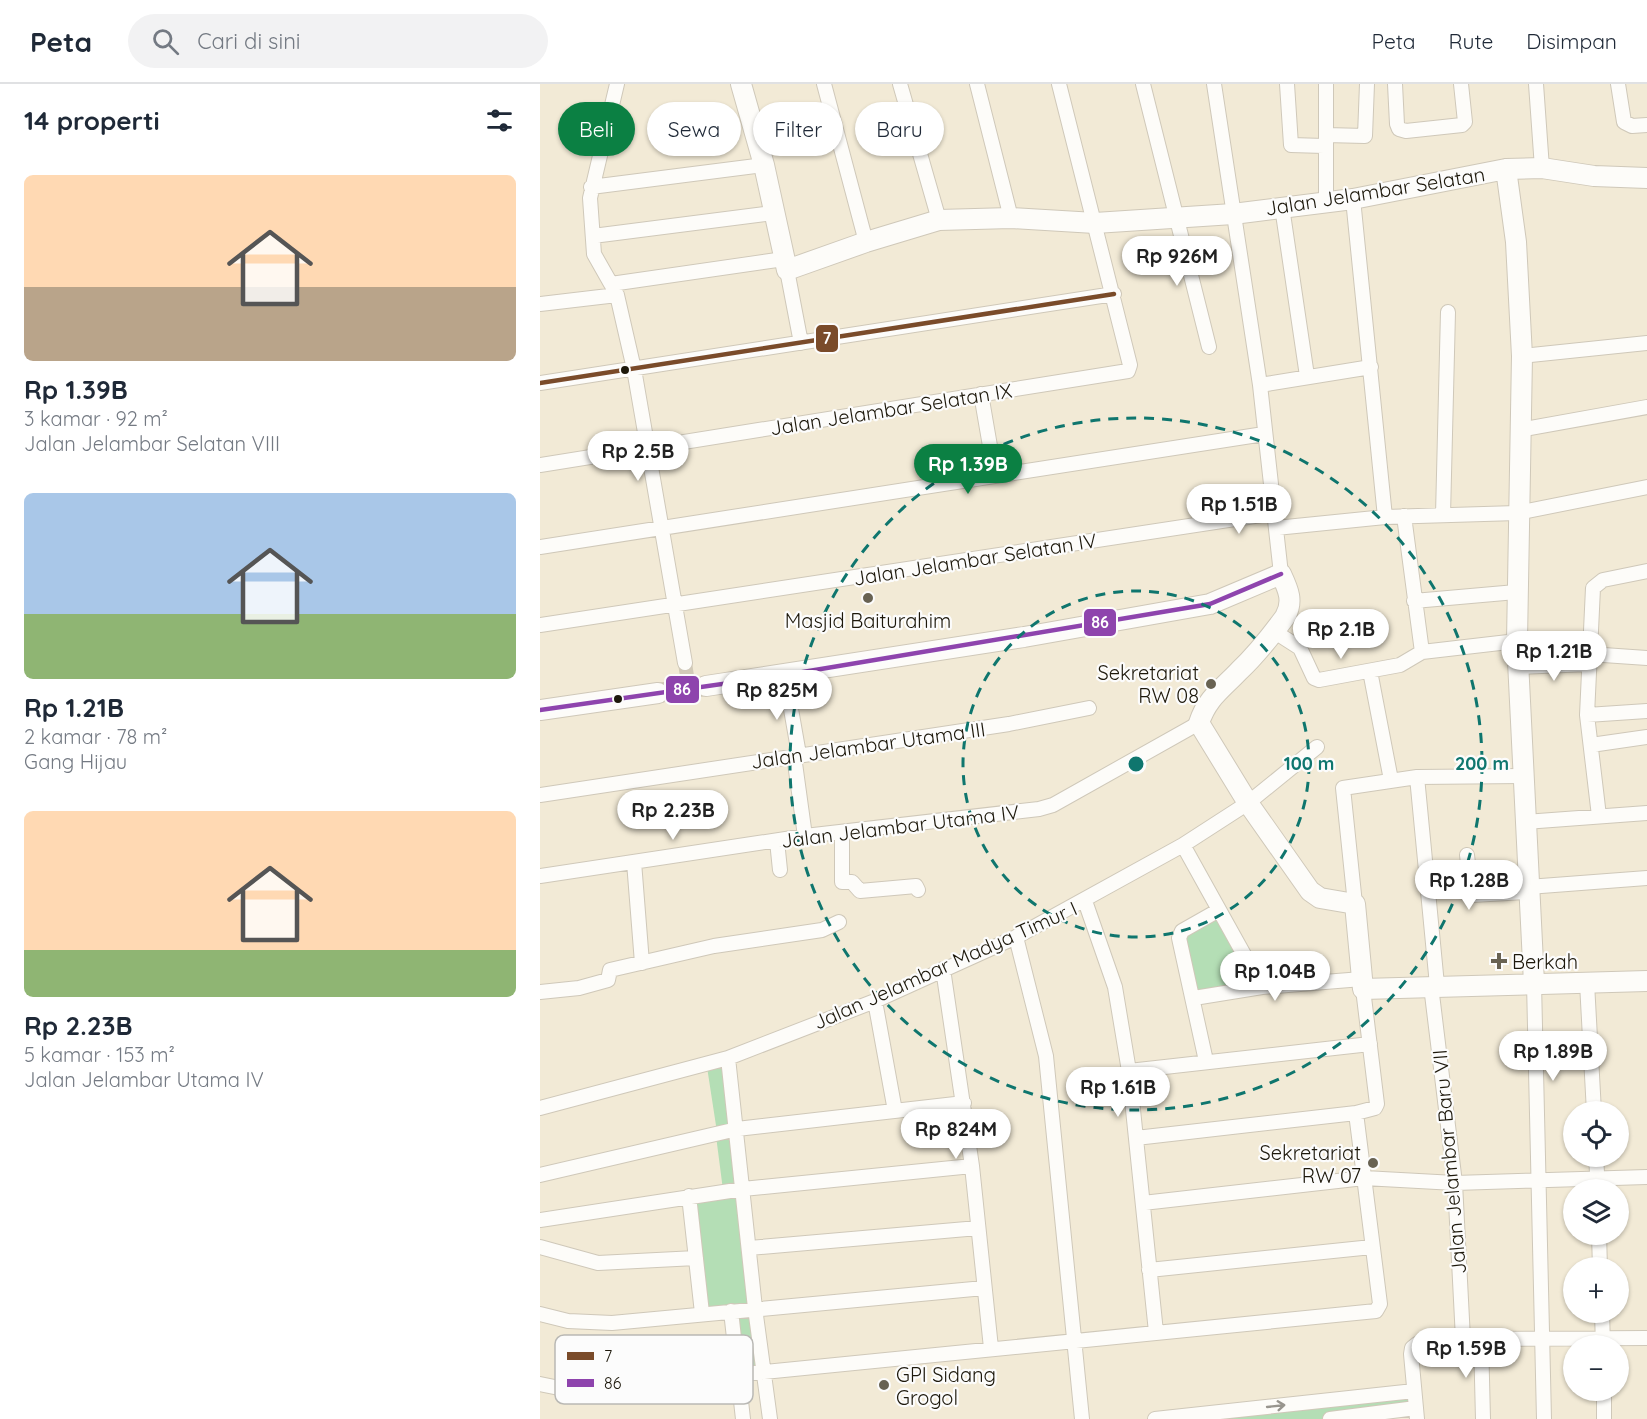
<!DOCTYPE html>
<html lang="id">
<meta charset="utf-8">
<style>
:root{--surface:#fff;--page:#f2f2f3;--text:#1f2937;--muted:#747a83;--line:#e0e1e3;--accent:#0b8043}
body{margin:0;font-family:Quicksand,sans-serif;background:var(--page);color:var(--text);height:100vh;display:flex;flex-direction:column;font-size:22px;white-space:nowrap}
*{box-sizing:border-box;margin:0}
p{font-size:20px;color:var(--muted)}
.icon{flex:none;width:33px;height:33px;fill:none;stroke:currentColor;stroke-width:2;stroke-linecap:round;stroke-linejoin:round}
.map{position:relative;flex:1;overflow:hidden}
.sheet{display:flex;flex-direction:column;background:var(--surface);width:540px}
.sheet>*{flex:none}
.top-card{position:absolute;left:18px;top:18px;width:570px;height:54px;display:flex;gap:12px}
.tools{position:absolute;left:1023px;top:1017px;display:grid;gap:12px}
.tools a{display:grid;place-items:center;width:66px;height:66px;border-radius:50%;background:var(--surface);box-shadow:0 2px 4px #0004;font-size:30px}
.price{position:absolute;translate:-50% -51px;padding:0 14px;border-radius:21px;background:#fff;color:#222;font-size:20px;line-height:39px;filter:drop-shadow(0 2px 3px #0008)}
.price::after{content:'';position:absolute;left:50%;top:36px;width:18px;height:14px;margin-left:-9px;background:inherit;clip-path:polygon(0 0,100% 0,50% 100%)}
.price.on{background:var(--accent);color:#fff}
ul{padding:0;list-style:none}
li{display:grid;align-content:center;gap:12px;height:318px;padding:0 24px}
li span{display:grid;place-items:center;height:186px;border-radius:9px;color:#555}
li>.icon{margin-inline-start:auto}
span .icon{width:108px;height:108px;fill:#fffc;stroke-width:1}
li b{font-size:26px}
h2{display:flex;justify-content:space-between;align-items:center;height:72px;padding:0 24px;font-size:26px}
.pill{padding:0 21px;border-radius:27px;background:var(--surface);box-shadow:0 2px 4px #0004;font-size:21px;line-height:54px}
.pill.on{background:var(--accent);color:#fff}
header{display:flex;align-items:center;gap:36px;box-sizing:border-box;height:84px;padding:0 30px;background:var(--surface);border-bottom:2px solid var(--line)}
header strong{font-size:28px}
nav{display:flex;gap:33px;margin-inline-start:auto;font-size:21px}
.search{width:420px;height:54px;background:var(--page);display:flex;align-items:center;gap:15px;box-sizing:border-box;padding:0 21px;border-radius:33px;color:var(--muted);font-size:22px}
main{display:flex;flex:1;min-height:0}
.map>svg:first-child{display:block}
.green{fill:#b4deb5}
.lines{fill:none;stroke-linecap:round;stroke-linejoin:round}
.street-tunnel{stroke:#d2cab8;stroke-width:14;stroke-dasharray:14 7;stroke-linecap:butt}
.secondary-tunnel{stroke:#d2cab8;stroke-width:20;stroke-dasharray:20 10;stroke-linecap:butt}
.street-casing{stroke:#cfc8b9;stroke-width:16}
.secondary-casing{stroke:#cfc8b9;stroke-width:22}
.street{stroke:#fdfcf9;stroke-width:14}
.secondary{stroke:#fdfcf9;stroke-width:20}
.bus-1-casing{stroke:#fcfcfc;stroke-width:9}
.bus-2-casing{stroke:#fcfcfc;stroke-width:9}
.bus-1{stroke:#7a4b2a;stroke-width:4.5}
.bus-2{stroke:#8e44ad;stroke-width:4.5}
.oneway{stroke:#98958e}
.ring{fill:none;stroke:#0f766e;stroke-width:3;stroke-dasharray:10 8}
.bus-dot{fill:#1d180b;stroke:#fcfcfc;stroke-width:2}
.poi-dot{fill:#686252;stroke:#fcfcfc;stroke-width:2}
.labels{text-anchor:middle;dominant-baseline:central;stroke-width:4.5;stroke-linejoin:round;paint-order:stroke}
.street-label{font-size:20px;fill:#1d180b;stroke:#fcfcfc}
.poi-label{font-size:20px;fill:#1d180b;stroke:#fcfcfc;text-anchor:end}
.key{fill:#fcfcfc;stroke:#b9b8b4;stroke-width:1.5}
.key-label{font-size:16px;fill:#1d180b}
.centre{fill:#0f766e;stroke:#fcfcfc;stroke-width:3}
.ring-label{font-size:18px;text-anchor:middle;font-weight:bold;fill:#0f766e;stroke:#fcfcfc;stroke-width:4.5;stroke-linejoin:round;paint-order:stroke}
.line-badge{stroke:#fcfcfc;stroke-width:2}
.badge-label{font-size:16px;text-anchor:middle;font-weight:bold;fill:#fff}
</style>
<header>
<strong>Peta</strong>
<div class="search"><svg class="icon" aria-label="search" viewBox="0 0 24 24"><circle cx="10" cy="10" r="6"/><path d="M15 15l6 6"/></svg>Cari di sini</div>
<nav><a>Peta</a><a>Rute</a><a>Disimpan</a></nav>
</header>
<main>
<section class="sheet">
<h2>14 properti<svg class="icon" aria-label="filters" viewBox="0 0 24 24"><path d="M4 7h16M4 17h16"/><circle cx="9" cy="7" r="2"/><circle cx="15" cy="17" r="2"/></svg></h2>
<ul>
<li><span style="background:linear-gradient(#ffd9b3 60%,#b9a48a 0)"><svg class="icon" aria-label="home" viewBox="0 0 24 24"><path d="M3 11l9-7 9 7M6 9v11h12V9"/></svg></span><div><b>Rp 1.39B</b><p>3 kamar · 92 m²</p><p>Jalan Jelambar Selatan VIII</p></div></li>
<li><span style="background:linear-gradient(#a9c7e8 65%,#8fb573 0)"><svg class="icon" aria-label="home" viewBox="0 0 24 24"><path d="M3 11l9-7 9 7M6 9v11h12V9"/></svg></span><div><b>Rp 1.21B</b><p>2 kamar · 78 m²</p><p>Gang Hijau</p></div></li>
<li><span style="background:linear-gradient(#ffd9b3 75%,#8fb573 0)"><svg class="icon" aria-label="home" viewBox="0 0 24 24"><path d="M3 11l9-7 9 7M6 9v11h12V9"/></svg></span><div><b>Rp 2.23B</b><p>5 kamar · 153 m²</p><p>Jalan Jelambar Utama IV</p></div></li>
</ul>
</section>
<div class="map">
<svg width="1107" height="1335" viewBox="0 0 1107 1335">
<rect width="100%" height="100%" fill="#f2ead6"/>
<path class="green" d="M 680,830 L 716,900 L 658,909 L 640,850 Z
M 187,976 L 195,1044 L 177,1048 L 167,983 Z
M 195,1048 L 202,1104 L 183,1106 L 176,1052 Z
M 202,1106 L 213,1220 L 163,1227 L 150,1113 Z
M 192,1226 L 213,1226 L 223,1286 L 198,1287 Z
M 871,1311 L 870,1325 L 792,1335 L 628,1335 Z"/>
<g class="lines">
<path class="street-tunnel" d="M 145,579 L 149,605"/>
<path class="secondary-tunnel" d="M 118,609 L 166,602"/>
<defs>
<path id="street" d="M 284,0 L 326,158
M 360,0 L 399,136
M 437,0 L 471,134
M 603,0 L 669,263
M 674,0 L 720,301 L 741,490
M 747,0 L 751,61 L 784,62
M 855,0 L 857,40 L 859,45 L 866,47 L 922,41 L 925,38 L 921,0
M 996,0 L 1002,84
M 1078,0 L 1084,38 L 1092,42 L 1107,41
M 786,51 L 825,52 L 827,0
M 51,103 L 224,81
M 813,115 L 845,433
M 786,118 L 786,0
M 742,123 L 767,292
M 53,152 L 233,129
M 247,186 L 261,259
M 71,200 L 54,170 L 50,114 L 77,0
M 0,220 L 77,211
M 982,272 L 1107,259
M 0,299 L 574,210
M 720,301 L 831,283
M 441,310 L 455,391
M 979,346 L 1107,323
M 0,381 L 588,287 L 590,281 L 519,0
M 903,431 L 908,228
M 864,432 L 882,568
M 736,444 L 845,433 L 977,429 L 1107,403
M 0,463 L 724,350
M 874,517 L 976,508
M 0,541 L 734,429
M 735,548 L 760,564 L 774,594 L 779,596 L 860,581 L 882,568 L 977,557
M 1049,570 L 1107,574
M 145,579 L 94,285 L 77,211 L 71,200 L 244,175
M 978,583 L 1049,580
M 830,587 L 851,696
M 245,591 L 258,665 L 254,672 L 265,752
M 1047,631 L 1107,627
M 1051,661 L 1107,653
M 877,693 L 897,901
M 0,711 L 469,640 L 549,624
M 1059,732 L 1047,631 L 1053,504 L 1063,496 L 1107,487
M 985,738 L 1107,729
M 302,748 L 302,798 L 312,798 L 320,807 L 376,802 L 378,806
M 237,757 L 240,786
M 643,761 L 722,903
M 927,771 L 932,811 L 988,808
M 94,778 L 102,879
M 0,792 L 265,752 L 499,725 L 513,721 L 659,639
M 988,803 L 1107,794
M 545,817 L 575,903 L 589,987 L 616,1248
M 815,820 L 803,704 L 877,693 L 983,692
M 476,853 L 506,972 L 542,1335
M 403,885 L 432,1082 L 451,1264
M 994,899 L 1004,1335
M 1047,899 L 1054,1028
M 891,902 L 915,1099 L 923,1255
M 0,908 L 39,904 L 68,896 L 70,886 L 174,862 L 282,846 L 299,838
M 654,914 L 722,903 L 822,895
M 335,917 L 355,1027
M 188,974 L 215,1224 L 230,1335
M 666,977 L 639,854 L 642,847 L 679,826
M 589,987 L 830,960
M 0,1024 L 188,974 L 335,917 L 476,853 L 643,761 L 708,719 L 777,663
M 596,1054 L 816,1029
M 1056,1072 L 1058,1106
M 0,1091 L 197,1045 L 424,1019
M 149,1112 L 162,1229
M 603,1119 L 824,1094 L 915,1099 L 1107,1093
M 0,1136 L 203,1105 L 432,1082
M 1059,1150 L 1060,1184
M 0,1163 L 58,1179 L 156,1174
M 209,1164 L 438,1144
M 609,1186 L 832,1163
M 191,1227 L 203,1335
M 1062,1228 L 1063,1262
M 0,1230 L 28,1237 L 72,1239 L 444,1204
M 941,1255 L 943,1335
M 0,1300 L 34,1307 L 836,1227 L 840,1220 L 816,1029 L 835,1024 L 837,1020 L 823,905
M 1064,1306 L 1064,1335
M 615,1335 L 874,1307
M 790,1335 L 876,1324
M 877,1335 L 871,1270 L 872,1264 L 877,1260 L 923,1255 L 1107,1254"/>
<path id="secondary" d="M 201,0 L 224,81 L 247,186 L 326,158 L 399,136 L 471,134 L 555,139 L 693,130 L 813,115 L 966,85 L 1002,84 L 1054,92 L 1107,94
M 966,85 L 976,158 L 982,272 L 977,557 L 994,899
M 166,602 L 484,553 L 670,520 L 741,490 C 748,505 754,517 745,533 C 731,552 716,571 699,587 C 682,605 667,614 659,639 L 708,719 L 770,807 L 780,814 L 815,820 L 823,905 L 1107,897
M 0,626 L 118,609"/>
</defs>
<use href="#street" class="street-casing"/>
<use href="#secondary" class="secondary-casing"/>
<use href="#street" class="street"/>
<use href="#secondary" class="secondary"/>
<defs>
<path id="bus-1" d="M 0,299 L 574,210"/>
<path id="bus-2" d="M 0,626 L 245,591 L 670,520 L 741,490"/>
</defs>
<use href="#bus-1" class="bus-1-casing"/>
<use href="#bus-2" class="bus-2-casing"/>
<use href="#bus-1" class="bus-1"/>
<use href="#bus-2" class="bus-2"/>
</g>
<defs><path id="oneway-shaft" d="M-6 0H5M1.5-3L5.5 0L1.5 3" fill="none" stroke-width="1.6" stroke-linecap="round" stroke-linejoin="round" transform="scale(1.5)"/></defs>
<use class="oneway" href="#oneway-shaft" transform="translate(736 1322) rotate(-6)"/>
<g class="ring">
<circle cx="596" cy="680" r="173"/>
<circle cx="596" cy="680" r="346"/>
</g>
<g class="bus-dot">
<circle cx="85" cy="286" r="5"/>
<circle cx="78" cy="615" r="5"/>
</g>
<g class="poi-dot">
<circle cx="328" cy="514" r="6"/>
<circle cx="671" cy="600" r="6"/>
<path d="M956 868h6v6h6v6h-6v6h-6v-6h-6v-6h6z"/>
<circle cx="833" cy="1079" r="6"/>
<circle cx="344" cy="1301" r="6"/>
</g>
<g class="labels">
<g class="street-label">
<text transform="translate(835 107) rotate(-9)">Jalan Jelambar Selatan</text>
<text transform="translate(351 325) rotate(-9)">Jalan Jelambar Selatan IX</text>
<text transform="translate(435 475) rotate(-9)">Jalan Jelambar Selatan IV</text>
<text transform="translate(328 661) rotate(-8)">Jalan Jelambar Utama III</text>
<text transform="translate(360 742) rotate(-7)">Jalan Jelambar Utama IV</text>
<text transform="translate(405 881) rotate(-24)">Jalan Jelambar Madya Timur I</text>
<text transform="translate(909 1078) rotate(-95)">Jalan Jelambar Baru VII</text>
</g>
<g class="poi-label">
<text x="328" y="536" text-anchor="middle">Masjid Baiturahim</text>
<text x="659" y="588">Sekretariat<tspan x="659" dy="23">RW 08</tspan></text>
<text x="972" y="877" text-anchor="start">Berkah</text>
<text x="821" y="1068">Sekretariat<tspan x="821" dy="23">RW 07</tspan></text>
<text x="356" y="1290" text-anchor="start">GPI Sidang<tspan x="356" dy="23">Grogol</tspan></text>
</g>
</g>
<rect x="15" y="1251" width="198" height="69" rx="9" class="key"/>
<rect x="27" y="1268" width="27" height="8" fill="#7a4b2a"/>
<rect x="27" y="1295" width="27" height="8" fill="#8e44ad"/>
<g class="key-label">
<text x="64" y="1278">7</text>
<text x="64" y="1305">86</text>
</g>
<circle cx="596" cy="680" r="9" class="centre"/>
<g class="ring-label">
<text x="769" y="686">100 m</text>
<text x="942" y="686">200 m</text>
</g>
<g class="line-badge">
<rect x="275" y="240" width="24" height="29" rx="6" fill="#7a4b2a"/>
<rect x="543" y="524" width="34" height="29" rx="6" fill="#8e44ad"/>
<rect x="125" y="591" width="35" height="29" rx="6" fill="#8e44ad"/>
</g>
<g class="badge-label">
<text x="287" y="260">7</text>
<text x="560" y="544">86</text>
<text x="142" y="611">86</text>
</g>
</svg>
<div class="tools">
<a><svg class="icon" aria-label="locate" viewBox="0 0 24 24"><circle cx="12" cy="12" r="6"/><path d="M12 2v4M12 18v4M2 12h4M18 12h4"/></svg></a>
<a><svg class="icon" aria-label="layers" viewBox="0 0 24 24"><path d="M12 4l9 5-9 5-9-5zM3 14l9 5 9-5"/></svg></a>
<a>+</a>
<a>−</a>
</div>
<b class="price" style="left:637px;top:203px">Rp 926M</b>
<b class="price" style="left:98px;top:398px">Rp 2.5B</b>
<b class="price on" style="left:428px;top:411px">Rp 1.39B</b>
<b class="price" style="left:699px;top:451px">Rp 1.51B</b>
<b class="price" style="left:801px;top:576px">Rp 2.1B</b>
<b class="price" style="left:1014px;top:598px">Rp 1.21B</b>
<b class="price" style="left:237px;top:637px">Rp 825M</b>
<b class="price" style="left:133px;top:757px">Rp 2.23B</b>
<b class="price" style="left:929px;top:827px">Rp 1.28B</b>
<b class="price" style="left:735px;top:918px">Rp 1.04B</b>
<b class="price" style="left:1013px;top:998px">Rp 1.89B</b>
<b class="price" style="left:578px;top:1034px">Rp 1.61B</b>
<b class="price" style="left:416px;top:1076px">Rp 824M</b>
<b class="price" style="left:926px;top:1295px">Rp 1.59B</b>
<div class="top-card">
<a class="pill on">Beli</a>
<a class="pill">Sewa</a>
<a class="pill">Filter</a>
<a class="pill">Baru</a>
</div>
</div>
</main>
